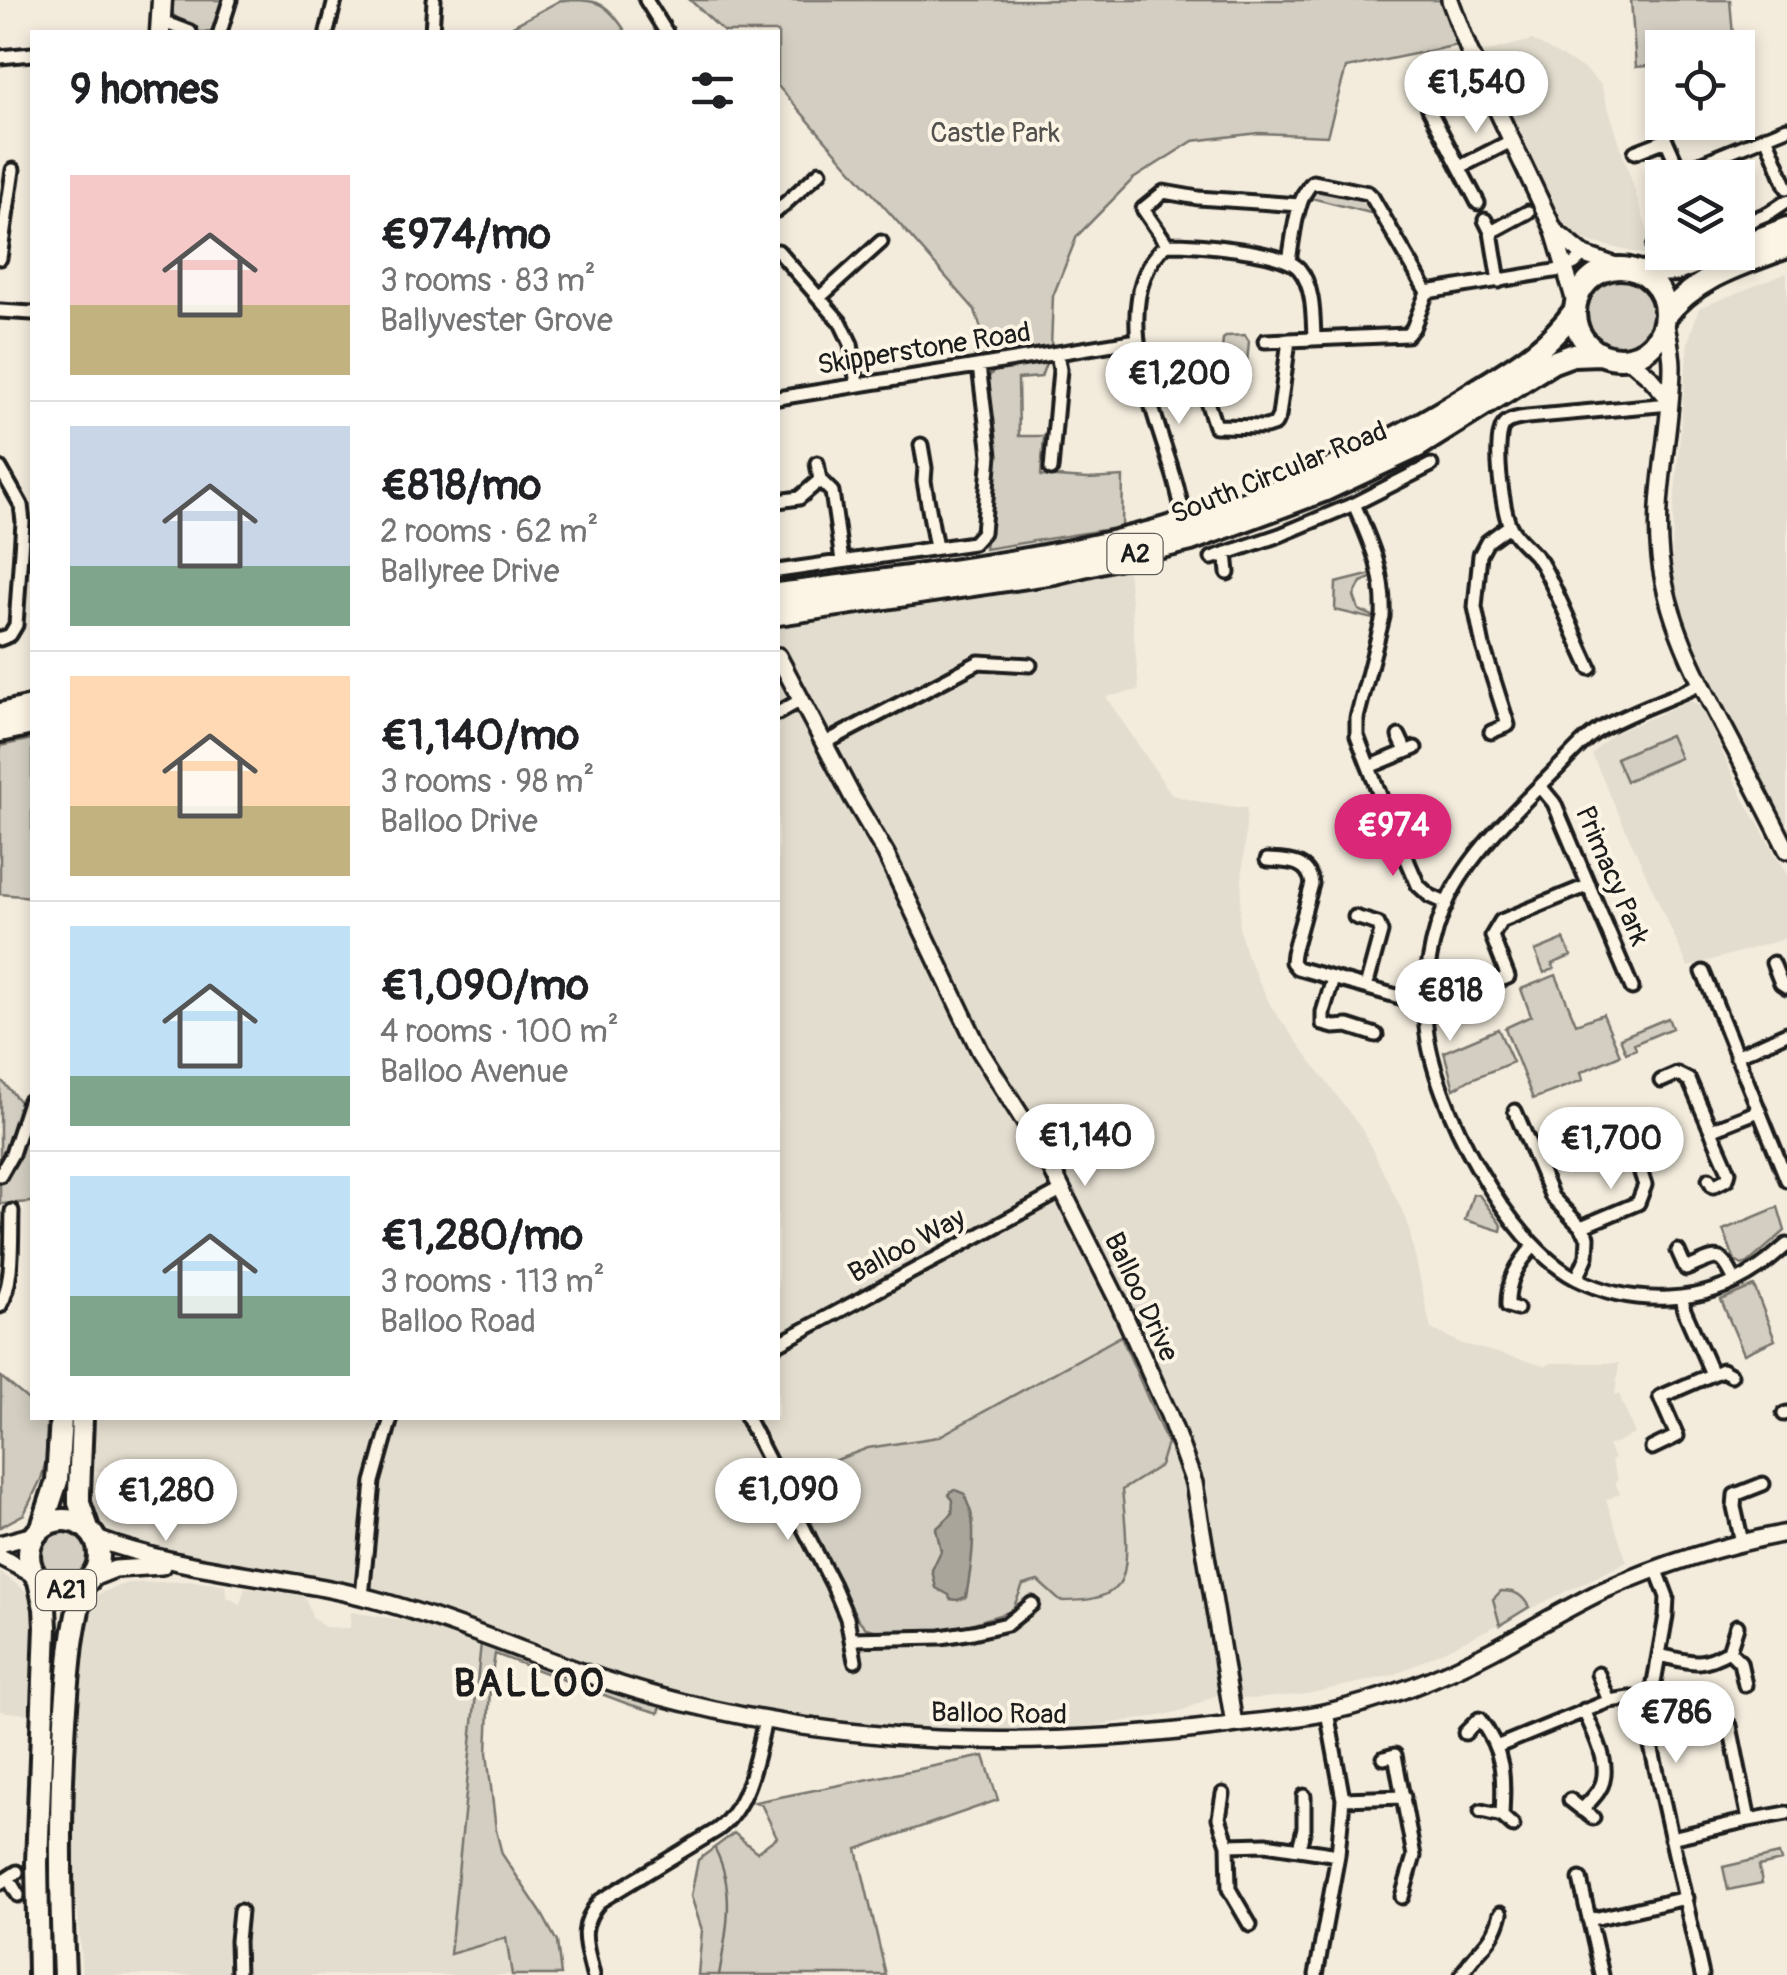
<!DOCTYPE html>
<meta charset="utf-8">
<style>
:root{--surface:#fff;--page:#f6f6f6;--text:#202124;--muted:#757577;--line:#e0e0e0;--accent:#db2777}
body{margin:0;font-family:Pangolin,sans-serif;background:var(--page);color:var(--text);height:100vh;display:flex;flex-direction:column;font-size:38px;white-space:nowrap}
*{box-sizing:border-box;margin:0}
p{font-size:32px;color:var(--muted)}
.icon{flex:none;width:55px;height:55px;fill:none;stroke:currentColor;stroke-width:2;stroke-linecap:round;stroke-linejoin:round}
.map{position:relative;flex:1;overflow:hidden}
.drawer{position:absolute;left:30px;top:30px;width:750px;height:1390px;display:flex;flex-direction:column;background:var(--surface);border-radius:0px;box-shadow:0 5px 15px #0003}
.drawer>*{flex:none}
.fabs{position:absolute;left:1645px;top:30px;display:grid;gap:20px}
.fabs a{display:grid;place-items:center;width:110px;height:110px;border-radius:0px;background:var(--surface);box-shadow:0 5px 15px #0003;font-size:50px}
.price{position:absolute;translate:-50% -85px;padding:0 22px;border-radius:35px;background:#fff;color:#222;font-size:32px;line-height:65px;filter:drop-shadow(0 2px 5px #0008)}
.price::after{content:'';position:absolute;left:50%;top:60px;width:30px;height:22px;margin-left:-15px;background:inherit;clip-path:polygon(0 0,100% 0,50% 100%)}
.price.active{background:var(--accent);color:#fff}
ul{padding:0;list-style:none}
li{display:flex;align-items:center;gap:30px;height:250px;padding:0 40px}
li+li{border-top:2px solid var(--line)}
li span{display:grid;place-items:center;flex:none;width:280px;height:200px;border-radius:0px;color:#555}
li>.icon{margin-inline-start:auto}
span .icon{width:120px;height:120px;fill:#fffc;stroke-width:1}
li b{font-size:42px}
h2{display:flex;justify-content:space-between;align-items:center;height:120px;padding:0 40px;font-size:42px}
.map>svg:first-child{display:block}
.built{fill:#e3ddcf}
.green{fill:#d3cec1;stroke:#78756e;stroke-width:2.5}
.water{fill:#aaa59b;stroke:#716e68;stroke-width:2.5}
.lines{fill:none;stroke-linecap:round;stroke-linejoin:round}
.stream{stroke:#716e68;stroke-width:2.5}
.street-casing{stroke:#1c1c1c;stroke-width:19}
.secondary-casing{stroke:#1c1c1c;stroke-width:22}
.primary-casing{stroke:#1c1c1c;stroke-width:25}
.highway-casing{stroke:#1c1c1c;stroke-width:28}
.street{stroke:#fcf5e5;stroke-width:11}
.secondary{stroke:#fcf5e5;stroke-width:15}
.primary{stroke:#fcf5e5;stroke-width:18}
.highway{stroke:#fcf5e5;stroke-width:20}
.labels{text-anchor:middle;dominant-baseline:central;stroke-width:8;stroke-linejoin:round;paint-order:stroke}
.shield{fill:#fcf5e5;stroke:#5f5d58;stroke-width:2.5}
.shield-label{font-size:25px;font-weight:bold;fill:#1c1c1c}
.park-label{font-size:28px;fill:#53514e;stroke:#fcf5e5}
.street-label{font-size:28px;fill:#1c1c1c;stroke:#fcf5e5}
.district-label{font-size:38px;font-weight:bold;letter-spacing:2.5px;fill:#1c1c1c;stroke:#fcf5e5}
</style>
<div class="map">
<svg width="1787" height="1975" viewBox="0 0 1787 1975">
<rect width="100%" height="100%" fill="#f3ecdd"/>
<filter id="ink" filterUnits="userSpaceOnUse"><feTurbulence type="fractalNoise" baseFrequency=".01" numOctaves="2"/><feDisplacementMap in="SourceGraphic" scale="20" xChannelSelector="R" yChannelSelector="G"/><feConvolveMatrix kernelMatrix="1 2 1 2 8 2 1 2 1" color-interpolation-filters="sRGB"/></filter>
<g filter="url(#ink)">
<path class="built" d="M 1532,40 L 1586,70 L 1601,85 L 1649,235 L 1645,255 L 1579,239 L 1562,224 L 1477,54 Z
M 1787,273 L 1787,838 L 1710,694 L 1671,593 L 1673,518 L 1688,342 L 1699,308 Z
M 1128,569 L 1139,690 L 1106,697 L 1172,795 L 1209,804 L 1247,808 L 1239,928 L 1246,954 L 1272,1008 L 1363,1131 L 1407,1220 L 1431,1329 L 1463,1344 L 1546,1366 L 1551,1363 L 1619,1363 L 1615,1395 L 1619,1394 L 1635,1434 L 1608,1446 L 1614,1458 L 1611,1461 L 1618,1480 L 1615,1482 L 1620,1494 L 1606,1500 L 1627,1562 L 1394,1675 L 1307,1694 L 1252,1699 L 1217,1695 L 1181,1711 L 1160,1716 L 1007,1739 L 898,1735 L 777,1717 L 665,1693 L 563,1654 L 379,1593 L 211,1565 L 116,1540 L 100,1521 L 90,1495 L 155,1499 L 157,1476 L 91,1471 L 95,1418 L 778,1418 L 778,625 L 1025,589 Z
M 1690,701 L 1701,706 L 1743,797 L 1787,875 L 1787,938 L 1688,967 L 1592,755 L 1598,747 L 1613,734 Z
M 0,1572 L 27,1592 L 35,1612 L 27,1714 L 0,1711 Z
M 193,1581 L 225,1585 L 227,1597 L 240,1604 L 245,1587 L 304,1596 L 313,1618 L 325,1627 L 350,1628 L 351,1612 L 408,1621 L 481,1643 L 450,1953 L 507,1938 L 512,1975 L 82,1975 L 70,1806 L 85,1628 L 98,1594 L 127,1583 Z"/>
<path class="green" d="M 172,0 L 224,0 L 211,32 L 198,32 L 173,15 Z
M 561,0 C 597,0 605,0 626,32 L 509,32 L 511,27 Z
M 690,0 L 1442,0 L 1458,45 L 1346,68 L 1327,136 L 1258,133 L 1193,141 L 1133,179 L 1077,236 L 1053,296 L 1051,348 L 975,358 L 974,351 L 983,335 L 975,310 L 778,86 L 778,32 L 724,32 Z
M 1631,0 L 1730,0 L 1734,47 L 1662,48 L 1662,65 L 1636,67 Z
M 1323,188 L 1363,199 L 1374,214 L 1311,198 L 1315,190 Z
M1582 313a37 37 0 1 1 74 0a37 37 0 1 1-74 0Z
M 1245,335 L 1249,341 L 1247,363 L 1237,373 L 1227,374 L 1221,360 L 1223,339 L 1227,336 Z
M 1046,363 L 1041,377 L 1018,379 L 1019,436 L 1044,436 L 1041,476 L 1088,479 L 1123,477 L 1122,527 L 985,549 L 995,454 L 988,378 L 995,370 Z
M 1372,574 L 1373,577 L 1361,582 L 1354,596 L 1359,610 L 1373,616 L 1373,619 L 1335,610 L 1336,583 Z
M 1670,735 L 1680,758 L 1626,781 L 1616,758 Z
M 32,739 L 32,897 L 0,894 L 0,746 Z
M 1564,939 L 1571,956 L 1552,964 L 1554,969 L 1544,973 L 1535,951 Z
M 1556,975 L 1576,1024 L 1603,1014 L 1620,1055 L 1581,1072 L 1583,1080 L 1533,1099 L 1505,1028 L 1531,1016 L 1521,989 Z
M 1668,1018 L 1672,1028 L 1634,1044 L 1636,1049 L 1626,1053 L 1620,1038 Z
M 1498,1029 L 1513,1062 L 1469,1080 L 1454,1089 L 1444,1052 Z
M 0,1081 L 3,1082 L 20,1102 L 32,1113 L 32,1202 L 0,1204 Z
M 1473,1194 L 1479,1195 L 1502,1226 L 1501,1231 L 1465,1220 Z
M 1778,1207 L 1785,1231 L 1748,1263 L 1742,1265 L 1735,1261 L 1723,1230 Z
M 1754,1286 L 1775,1340 L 1744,1354 L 1721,1300 Z
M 1121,1336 L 1167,1443 L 1160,1466 L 1122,1490 C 1124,1512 1132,1566 1119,1584 C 1106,1601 1079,1601 1060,1601 L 1038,1581 L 1023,1585 L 1012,1611 L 955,1629 L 883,1632 L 866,1628 L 858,1619 L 826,1559 L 800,1493 L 812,1469 L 868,1448 L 938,1437 Z
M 1,1377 L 32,1403 L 32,1418 L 47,1418 L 46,1461 L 41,1479 L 24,1514 L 0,1527 Z
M38 1555a26 26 0 1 1 52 0a26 26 0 1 1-52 0Z
M 1501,1591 C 1515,1591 1522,1594 1529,1607 L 1500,1625 L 1493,1599 Z
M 486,1640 L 661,1704 L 659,1713 L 628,1704 L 495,1654 L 490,1686 L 487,1753 L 496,1830 L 502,1854 L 542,1914 L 557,1942 L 561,1975 L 512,1975 L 506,1938 L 450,1954 L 481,1643 Z
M 984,1756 L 998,1800 L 857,1849 L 886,1975 L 698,1975 L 702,1930 L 691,1896 L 698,1860 L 734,1833 L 757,1852 L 777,1837 L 761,1804 L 755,1802 Z
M 1779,1854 L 1781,1861 L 1759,1866 L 1762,1883 L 1728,1890 L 1723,1867 Z"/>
<path class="water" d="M 955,1490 L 965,1494 C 965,1499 968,1504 970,1509 C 977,1530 970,1575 966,1597 L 958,1600 L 950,1599 L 949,1595 L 936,1588 L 932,1570 L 941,1551 L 936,1529 L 952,1514 L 953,1500 L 949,1495 L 951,1491 Z"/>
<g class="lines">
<path class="stream" d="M 715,1849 C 736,1889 727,1932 719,1975"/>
<defs>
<path id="street" d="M 646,0 L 666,32
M 161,21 L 190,32
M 220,32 L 230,0
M 327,32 L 335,0
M 432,32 L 434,0
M 0,57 L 32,54
M 1421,81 L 1429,109 L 1478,203
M 1423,92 L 1431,89 L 1459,87
M 1766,136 L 1787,188
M 1635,152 L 1666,140 L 1683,178
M 1460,167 L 1511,141
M 1680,172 L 1787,128
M 778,210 L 820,172
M 1485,220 L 1491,232 L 1499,281
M 1738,226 L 1769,213 L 1787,201
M 1491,232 L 1528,212
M 1167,244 L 1143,209 L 1164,192 L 1198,198 L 1300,205
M 1654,247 L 1662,248
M 778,251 L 841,323 L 851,344 L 857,385
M 0,258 L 13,170
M 1289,260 C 1294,236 1295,199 1313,182 L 1368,193 L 1372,197 L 1427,292 L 1560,270 L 1575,263 L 1584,255
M 819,298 L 881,242
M 0,311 L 32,313
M 1265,341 L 1289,340
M 1144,381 L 1200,380 L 1215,426 L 1266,427 L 1275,424 L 1279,416 L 1289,340 L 1407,335 L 1413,328 L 1427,292
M 778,398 L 1138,340
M 921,445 L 925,468 L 924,481 L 936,548
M 817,463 L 820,480 L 832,492 L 842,561
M 1431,465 L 1354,504 C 1371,543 1385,573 1383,617 L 1357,718 L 1357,736 L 1386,811 L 1418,885 L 1430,896 L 1446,903
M 0,468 L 21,505 L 23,522 L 16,625 L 10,635 L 0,639
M 1051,469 L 1060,370 L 1057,353
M 778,501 L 799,498 L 820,480
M 1186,525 C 1182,510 1179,494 1175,480 C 1156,415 1104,298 1167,244 C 1192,244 1284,250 1299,269 C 1314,287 1313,316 1314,338
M 1226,553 L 1228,573
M 1212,558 L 1280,535 L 1354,504
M 778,571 L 973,543 L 983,532 L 990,455 L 979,366
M 1590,668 C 1574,635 1559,594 1541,563 C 1533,550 1518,542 1511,528 C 1502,513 1492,436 1505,424 C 1510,419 1520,418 1527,417 L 1670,404
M 1701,684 C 1669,699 1635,710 1604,727 C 1587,736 1573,753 1559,767 C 1522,804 1470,852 1448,900 C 1430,937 1423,985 1426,1026 C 1433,1102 1507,1244 1577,1279 C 1633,1307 1705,1305 1757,1269 C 1768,1262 1777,1253 1787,1245
M 778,713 L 801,700
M 1491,732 L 1508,725 L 1483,646 L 1475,607 L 1480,555 L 1487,542 L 1509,526
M 1399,736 L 1406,751
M 823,744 L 979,662 L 1030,665
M 1369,767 L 1415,748
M 1540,786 L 1554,803 L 1632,988
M 1267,860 C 1287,861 1309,860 1312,884 L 1293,953 L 1292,962 L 1297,968 L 1407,999 L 1425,1000
M 1355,917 L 1378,924 L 1381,932 L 1366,987
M 1773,963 L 1781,983 L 1787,987
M 1703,972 L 1787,1180
M 1333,979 L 1323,1012 L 1323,1024 L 1334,1027 L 1348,1026 L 1376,1035
M 1474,990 L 1508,977 L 1492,936 L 1501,921 L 1589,885
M 1736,1056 L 1787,1033
M 1661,1081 L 1677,1074 L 1689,1080 L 1729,1172 L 1727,1179 L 1713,1186 L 1709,1179
M 1515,1111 L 1552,1197 L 1581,1227 L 1588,1237 L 1587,1256 L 1577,1279
M 1711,1130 L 1759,1111
M 0,1175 L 12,1154 L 29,1102 L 32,1100
M 1581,1227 L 1638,1203 L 1645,1185 L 1634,1152
M 1678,1251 L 1686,1269 C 1716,1257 1720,1248 1735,1281
M 1681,1298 L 1684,1310 L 1712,1374
M 0,1306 C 14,1284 11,1237 12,1211
M 1517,1309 L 1508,1306 C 1507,1281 1518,1263 1534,1246
M 778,1344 L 1061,1191
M 1784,1414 L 1787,1413
M 747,1418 L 833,1585 L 847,1618 L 855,1661
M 1652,1448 L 1677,1436 L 1660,1397 L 1722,1370 L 1731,1375
M 1742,1542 L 1734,1507 L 1735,1495 L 1763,1484
M 1656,1568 L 1667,1597 L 1666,1616 L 1651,1699 L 1649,1717 L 1651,1746 L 1702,1975
M 362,1597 L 373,1482 L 391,1418
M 852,1639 L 941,1637 L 973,1632 L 1007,1624 L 1032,1604
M 1729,1651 L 1740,1662 L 1745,1685
M 1659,1655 C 1691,1662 1699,1668 1729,1651 L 1737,1626
M 1598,1674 L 1609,1701
M 1730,1726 L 1749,1820
M 1465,1733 L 1479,1719 C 1505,1752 1504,1777 1502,1816
M 1496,1747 L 1609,1701 L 1630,1698 L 1651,1699
M 1384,1758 L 1395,1755 L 1414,1856 L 1402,1897
M 1223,1794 L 1219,1818 L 1228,1845 L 1229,1889 L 1250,1925
M 1343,1799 L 1404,1797
M 1570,1800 L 1593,1818
M 1582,1810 C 1587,1804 1595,1797 1599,1790 C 1614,1767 1593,1732 1584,1710
M 1481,1811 L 1502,1816 L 1513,1826
M 1671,1838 L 1749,1820 L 1787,1813
M 1228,1845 L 1266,1844 L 1338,1855
M 1299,1848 L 1304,1828 L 1304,1796
M 8,1878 L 18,1895
M 1580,1879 L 1602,1975
M 0,1883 L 17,1872
M 1589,1920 L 1686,1898
M 238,1975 L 237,1941 L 240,1911
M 593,1975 C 586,1944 577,1928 600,1901 L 717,1830 C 749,1806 756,1758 765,1720
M 1316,1975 L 1338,1855 L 1343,1799 L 1327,1712
M 1462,1975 C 1475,1949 1493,1946 1501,1913"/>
<path id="secondary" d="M 1450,0 L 1468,48 L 1553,228 L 1576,305
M 1555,231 L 1584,255 L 1625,269
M 1665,321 C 1668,336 1672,351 1672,366 C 1672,430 1653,492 1660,557 C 1667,619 1695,673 1724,728 C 1745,768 1767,809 1787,850
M 1628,358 L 1650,377 L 1670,400
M 778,656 L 853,798 L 886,854 L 980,1051 L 1041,1148 L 1118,1301 L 1169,1415 L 1194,1483 L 1234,1724
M 94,1538 C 188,1574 291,1575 387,1603 C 478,1629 563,1670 654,1695 C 845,1747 1028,1750 1223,1726 C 1258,1721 1294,1720 1328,1712 C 1386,1699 1442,1677 1493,1650 C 1530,1630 1565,1609 1602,1591 C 1662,1564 1723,1545 1787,1533
M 0,1544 L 34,1535
M 0,1557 L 33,1574
M 90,1579 L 115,1569 L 162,1566"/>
<path id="primary" d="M 160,32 L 162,0"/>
<path id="highway" d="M 1738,247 L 1787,228
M1575 313a45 45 0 1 1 90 0a45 45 0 1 1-90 0Z
M 1639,272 L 1677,270 L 1724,252
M 1665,317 C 1695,277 1742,264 1787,247
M 778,594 C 875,581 974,570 1070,551 C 1209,523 1344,473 1464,398 C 1508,370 1544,353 1575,310
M 778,614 L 1054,573 L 1191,540 L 1323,491 L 1417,447 L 1553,362 L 1572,355 L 1600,354
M 0,714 L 32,707
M 0,731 L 32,724
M 82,1418 L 79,1493 L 79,1503 L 89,1531
M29 1555a35 35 0 1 1 70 0a35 35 0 1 1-70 0Z
M 42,1527 L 57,1481 L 61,1418
M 39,1581 L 45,1608 L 46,1627 L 37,1863 L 39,1975
M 64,1975 C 59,1869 59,1759 71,1653 C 73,1630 79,1607 83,1585"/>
</defs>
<use href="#street" class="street-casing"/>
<use href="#secondary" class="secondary-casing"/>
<use href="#primary" class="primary-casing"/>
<use href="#highway" class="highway-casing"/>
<use href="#street" class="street"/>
<use href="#secondary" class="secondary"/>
<use href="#primary" class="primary"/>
<use href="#highway" class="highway"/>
</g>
</g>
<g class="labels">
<g class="shield">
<rect x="1107.5" y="534" width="55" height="40" rx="8"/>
<rect x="36" y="1570" width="60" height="40" rx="8"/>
</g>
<g class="shield-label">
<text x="1135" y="554">A2</text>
<text x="66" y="1590">A21</text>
</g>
<g class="park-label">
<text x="995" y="133">Castle Park</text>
</g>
<g class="street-label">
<text transform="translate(924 349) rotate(-9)">Skipperstone Road</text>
<text transform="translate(1279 473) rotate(-22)">South Circular Road</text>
<text transform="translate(1612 876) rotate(67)">Primacy Park</text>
<text transform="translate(907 1246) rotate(-28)">Balloo Way</text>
<text transform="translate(1141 1297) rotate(65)">Balloo Drive</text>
<text transform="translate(999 1714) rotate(1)">Balloo Road</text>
</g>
<g class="district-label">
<text x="530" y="1684">BALLOO</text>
</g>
</g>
</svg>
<div class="fabs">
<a><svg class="icon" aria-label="locate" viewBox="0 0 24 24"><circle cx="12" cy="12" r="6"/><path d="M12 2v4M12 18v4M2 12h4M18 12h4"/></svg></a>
<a><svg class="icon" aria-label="layers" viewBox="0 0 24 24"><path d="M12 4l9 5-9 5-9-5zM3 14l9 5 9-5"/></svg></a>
</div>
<b class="price" style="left:1476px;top:136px">€1,540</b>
<b class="price" style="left:1179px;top:427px">€1,200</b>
<b class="price active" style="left:1393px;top:879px">€974</b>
<b class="price" style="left:1450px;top:1044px">€818</b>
<b class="price" style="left:1085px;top:1189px">€1,140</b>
<b class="price" style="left:1611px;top:1192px">€1,700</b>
<b class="price" style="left:788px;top:1543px">€1,090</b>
<b class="price" style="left:166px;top:1544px">€1,280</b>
<b class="price" style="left:1676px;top:1766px">€786</b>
<section class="drawer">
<h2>9 homes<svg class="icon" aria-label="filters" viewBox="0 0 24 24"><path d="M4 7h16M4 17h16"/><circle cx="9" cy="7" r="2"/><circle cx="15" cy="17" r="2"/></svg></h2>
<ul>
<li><span style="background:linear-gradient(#f6c9c9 65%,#c2b280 0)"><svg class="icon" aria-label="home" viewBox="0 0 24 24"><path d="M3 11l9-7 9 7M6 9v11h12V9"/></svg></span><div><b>€974/mo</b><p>3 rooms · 83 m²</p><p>Ballyvester Grove</p></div></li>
<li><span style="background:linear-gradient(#c9d6e8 70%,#7fa58c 0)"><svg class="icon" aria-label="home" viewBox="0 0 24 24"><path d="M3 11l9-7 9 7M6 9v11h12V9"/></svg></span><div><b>€818/mo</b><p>2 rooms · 62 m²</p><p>Ballyree Drive</p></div></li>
<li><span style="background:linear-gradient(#ffd9b3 65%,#c2b280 0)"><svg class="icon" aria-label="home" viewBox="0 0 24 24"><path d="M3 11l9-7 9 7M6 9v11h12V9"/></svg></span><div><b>€1,140/mo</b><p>3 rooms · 98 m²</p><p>Balloo Drive</p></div></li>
<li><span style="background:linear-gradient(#bfe0f5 75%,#7fa58c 0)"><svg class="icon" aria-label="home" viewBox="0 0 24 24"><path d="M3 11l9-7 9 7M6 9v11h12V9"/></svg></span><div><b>€1,090/mo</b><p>4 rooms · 100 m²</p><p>Balloo Avenue</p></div></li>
<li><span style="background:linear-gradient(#bfe0f5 60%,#7fa58c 0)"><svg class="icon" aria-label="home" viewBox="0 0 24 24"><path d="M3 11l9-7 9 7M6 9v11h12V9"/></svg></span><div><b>€1,280/mo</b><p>3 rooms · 113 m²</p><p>Balloo Road</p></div></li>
</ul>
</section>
</div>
